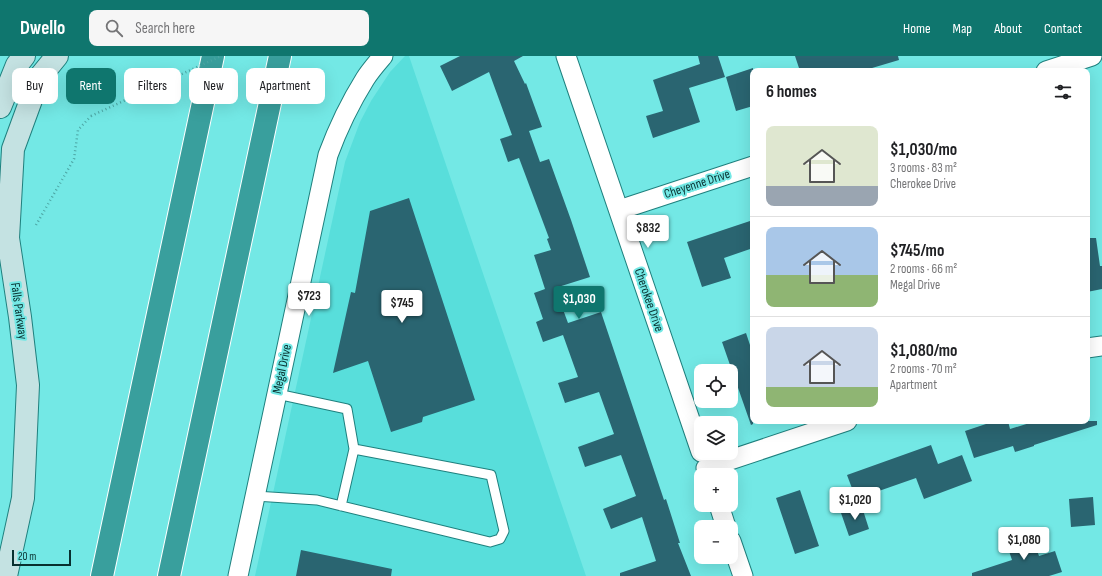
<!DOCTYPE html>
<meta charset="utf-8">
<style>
:root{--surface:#fff;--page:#f6f6f6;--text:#202124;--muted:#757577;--line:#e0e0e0;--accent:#0f766e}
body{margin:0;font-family:"Sofia Sans Condensed",sans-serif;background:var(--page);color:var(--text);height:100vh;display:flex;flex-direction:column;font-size:15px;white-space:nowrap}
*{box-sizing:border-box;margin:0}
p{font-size:13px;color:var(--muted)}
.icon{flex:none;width:22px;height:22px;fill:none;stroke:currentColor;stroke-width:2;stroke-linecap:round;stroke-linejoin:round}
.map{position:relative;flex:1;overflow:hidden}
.drawer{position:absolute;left:750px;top:12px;width:340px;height:356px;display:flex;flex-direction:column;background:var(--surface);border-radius:8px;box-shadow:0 4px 16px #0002}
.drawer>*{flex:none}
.top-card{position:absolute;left:12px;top:12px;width:380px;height:36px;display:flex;gap:8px}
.tools{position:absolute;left:694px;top:308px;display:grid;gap:8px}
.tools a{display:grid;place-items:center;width:44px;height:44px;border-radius:8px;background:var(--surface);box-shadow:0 4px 16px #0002;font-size:20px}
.scale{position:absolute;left:12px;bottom:10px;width:59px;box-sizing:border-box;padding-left:4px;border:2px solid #08302f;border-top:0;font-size:11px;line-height:14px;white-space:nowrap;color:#08302f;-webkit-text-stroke:3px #73e8e5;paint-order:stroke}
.price{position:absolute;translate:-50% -34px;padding:0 9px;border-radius:4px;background:#fff;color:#222;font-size:13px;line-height:26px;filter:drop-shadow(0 1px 2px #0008)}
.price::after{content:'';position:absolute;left:50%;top:24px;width:12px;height:9px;margin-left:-6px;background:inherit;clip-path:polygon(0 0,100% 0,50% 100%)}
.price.on{background:var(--accent);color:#fff}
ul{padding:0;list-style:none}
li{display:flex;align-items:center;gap:12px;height:100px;padding:0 16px}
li+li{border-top:1px solid var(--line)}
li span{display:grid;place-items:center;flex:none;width:112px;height:80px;border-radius:8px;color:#555}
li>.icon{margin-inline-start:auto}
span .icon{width:48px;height:48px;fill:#fffc;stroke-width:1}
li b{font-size:17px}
h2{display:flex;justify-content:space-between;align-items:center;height:48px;padding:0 16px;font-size:17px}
.tag{padding:0 14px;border-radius:8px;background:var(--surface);box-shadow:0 4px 16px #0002;font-size:14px;line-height:36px}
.tag.on{background:var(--accent);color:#fff}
header{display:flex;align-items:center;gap:24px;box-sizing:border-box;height:56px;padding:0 20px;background:var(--accent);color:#fff}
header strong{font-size:19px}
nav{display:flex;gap:22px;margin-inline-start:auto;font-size:14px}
.search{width:280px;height:36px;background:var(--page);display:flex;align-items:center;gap:10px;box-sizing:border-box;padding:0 14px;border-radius:8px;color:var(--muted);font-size:15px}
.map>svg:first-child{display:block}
.built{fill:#58dedb}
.building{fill:#2a6571}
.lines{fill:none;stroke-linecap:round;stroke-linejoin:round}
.lane-casing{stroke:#1f807e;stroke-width:11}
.street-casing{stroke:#1f807e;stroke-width:21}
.secondary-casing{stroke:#1f807e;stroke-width:24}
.highway-casing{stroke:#fff;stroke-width:24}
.path{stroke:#4da7a5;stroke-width:2.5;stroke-dasharray:1 3;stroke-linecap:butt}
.lane{stroke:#fff;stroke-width:9}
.street{stroke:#fff;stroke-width:19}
.secondary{stroke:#c4e2e2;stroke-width:22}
.highway{stroke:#399f9d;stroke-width:22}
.path-bridge{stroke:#4da7a5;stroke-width:2.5;stroke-dasharray:1 3;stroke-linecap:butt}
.labels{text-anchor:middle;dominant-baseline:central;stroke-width:4;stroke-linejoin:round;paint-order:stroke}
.street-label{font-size:13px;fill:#08302f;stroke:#73e8e5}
</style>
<header>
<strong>Dwello</strong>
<div class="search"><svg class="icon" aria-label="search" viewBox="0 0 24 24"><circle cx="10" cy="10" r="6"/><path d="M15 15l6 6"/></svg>Search here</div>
<nav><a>Home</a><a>Map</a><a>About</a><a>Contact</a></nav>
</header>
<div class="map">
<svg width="1102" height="520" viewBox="0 0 1102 520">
<rect width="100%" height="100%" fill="#73e8e5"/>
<path class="built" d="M 405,0 L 409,0 L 586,520 L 255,520 L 345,106 L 360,66 L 371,45 L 390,16 Z"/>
<path class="building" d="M 460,0 L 523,0 L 514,5 L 525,28 L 526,27 L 542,71 L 529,75 L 540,106 L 549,103 L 571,164 L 590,221 L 555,232 L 568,267 L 601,256 L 664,444 L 666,443 L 680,487 L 678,487 L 691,520 L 620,520 L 620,517 L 656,505 L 642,461 L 611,473 L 603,453 L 636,440 L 621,399 L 585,411 L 578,391 L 614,378 L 599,336 L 565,347 L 558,327 L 578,321 L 563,279 L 543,286 L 536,266 L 543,263 L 534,237 L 545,233 L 534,199 L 551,194 L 547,183 L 549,182 L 519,102 L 508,106 L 500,83 L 512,79 L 489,16 L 452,35 L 440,10 Z
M 698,0 L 718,0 L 725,21 L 689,32 L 700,66 L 653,82 L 646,60 L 663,55 L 653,24 L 700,8 Z
M 795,0 L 898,0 L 899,4 L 862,15 L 800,15 Z
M 753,12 L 753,50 L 736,55 L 726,21 Z
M 409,142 L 475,344 L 423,361 L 422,366 L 391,376 L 368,305 L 333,317 L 351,236 L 355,237 L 370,155 Z
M 753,164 L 753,192 L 724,202 L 731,222 L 702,231 L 687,186 Z
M 1087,182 L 1096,182 L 1100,210 L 1102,210 L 1102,233 L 1087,236 Z
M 746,277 L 753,298 L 753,368 L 751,369 L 722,286 Z
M 995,365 L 1008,365 L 1010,373 L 1036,365 L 1097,365 L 1097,369 L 1034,389 L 1034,390 L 1015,396 L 1013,390 L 974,402 L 965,375 Z
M 931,389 L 938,408 L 962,399 L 972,425 L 924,443 L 916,422 L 856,443 L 847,419 Z
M 800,434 L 819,490 L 795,498 L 776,442 Z
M 1093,441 L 1095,469 L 1071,471 L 1069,443 Z
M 862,451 L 869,473 L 849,480 L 841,457 Z
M 1031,478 L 1039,500 L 1055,495 L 1062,516 L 1049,520 L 972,520 L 972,517 L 1012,504 L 1006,486 Z
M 301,494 L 392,513 L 391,520 L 296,520 Z"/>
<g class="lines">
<defs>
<path id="lane" d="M 255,440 L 317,444 L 490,486 L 500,483 L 504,475 L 491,419 L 354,393 L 347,353 L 277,338
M 341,450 L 354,393"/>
<path id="street" d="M 566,0 L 701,396
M 1046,15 L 1092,0
M 619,154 L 753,110
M 1087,292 L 1102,290
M 706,412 L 847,365
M 719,449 L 726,471
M 731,485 L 743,520
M 238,520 L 328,99 C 338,72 350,47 365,23 C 370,15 377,7 383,0"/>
<path id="secondary" d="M 0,51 L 17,9 L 24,0
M 6,520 L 23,442 L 28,329 L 20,261 L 8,182 L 13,93 L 39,22 L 57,0"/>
<path id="highway" d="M 102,520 L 213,0
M 169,520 L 280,0"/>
</defs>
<use href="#lane" class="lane-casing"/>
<use href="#street" class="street-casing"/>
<use href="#secondary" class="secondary-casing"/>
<use href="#highway" class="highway-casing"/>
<path class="path" d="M 36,169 L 74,103 L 78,74 L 91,60"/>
<use href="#lane" class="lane"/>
<use href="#street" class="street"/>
<use href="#secondary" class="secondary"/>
<use href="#highway" class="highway"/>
<path class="path-bridge" d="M 91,60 L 221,0"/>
</g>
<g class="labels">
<g class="street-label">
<text transform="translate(697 128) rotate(-18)">Cheyenne Drive</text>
<text transform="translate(649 244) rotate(71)">Cherokee Drive</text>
<text transform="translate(19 255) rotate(82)">Falls Parkway</text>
<text transform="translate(282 313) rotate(-78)">Megal Drive</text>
</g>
</g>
</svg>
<div class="tools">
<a><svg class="icon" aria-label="locate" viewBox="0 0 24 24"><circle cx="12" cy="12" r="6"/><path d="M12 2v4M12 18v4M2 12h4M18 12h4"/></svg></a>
<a><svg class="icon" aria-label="layers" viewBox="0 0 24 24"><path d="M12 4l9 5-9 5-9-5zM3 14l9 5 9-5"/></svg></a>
<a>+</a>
<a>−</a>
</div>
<div class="scale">20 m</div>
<b class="price" style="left:648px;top:193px">$832</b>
<b class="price" style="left:309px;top:261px">$723</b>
<b class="price on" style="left:579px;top:264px">$1,030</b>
<b class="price" style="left:402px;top:268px">$745</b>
<b class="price" style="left:855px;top:465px">$1,020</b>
<b class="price" style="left:1024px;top:505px">$1,080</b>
<div class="top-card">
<a class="tag">Buy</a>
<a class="tag on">Rent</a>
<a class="tag">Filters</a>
<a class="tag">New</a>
<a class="tag">Apartment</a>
</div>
<section class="drawer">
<h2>6 homes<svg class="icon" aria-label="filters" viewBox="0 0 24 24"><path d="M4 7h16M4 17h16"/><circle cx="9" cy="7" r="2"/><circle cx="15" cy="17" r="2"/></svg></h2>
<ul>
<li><span style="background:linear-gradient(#dfe7d0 75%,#9aa5b1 0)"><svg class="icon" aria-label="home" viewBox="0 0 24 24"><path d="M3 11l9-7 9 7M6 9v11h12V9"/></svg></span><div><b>$1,030/mo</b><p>3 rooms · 83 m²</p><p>Cherokee Drive</p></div></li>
<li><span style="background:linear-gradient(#a9c7e8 60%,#8fb573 0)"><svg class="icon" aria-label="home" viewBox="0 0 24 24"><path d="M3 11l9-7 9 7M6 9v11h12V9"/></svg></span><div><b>$745/mo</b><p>2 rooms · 66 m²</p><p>Megal Drive</p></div></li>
<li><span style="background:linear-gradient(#c9d6e8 75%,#8fb573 0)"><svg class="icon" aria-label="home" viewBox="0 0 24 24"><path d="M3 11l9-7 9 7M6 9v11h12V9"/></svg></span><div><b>$1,080/mo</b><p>2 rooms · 70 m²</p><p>Apartment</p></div></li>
</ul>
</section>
</div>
